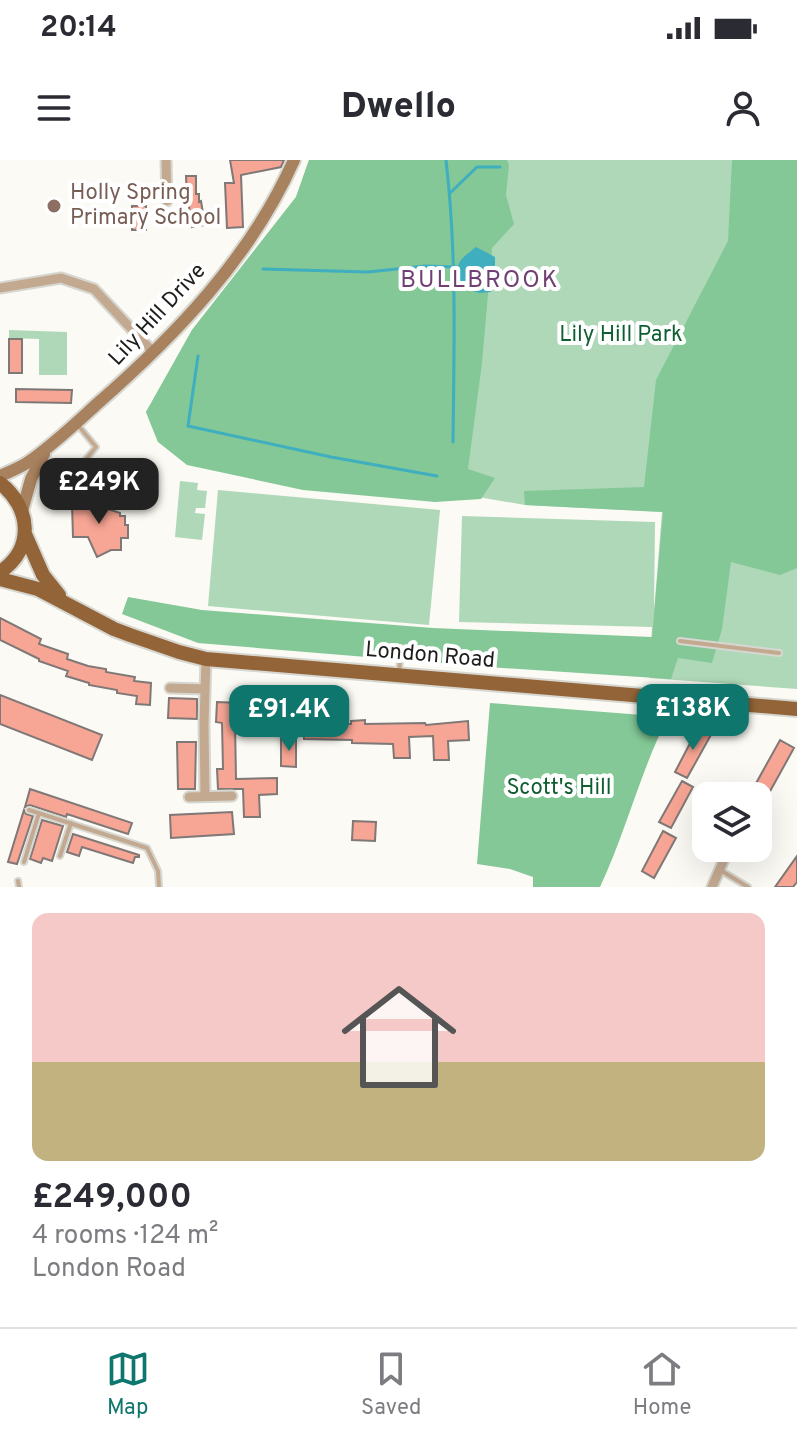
<!DOCTYPE html>
<meta charset="utf-8">
<style>
:root{--surface:#fff;--page:#f2f2f3;--text:#2b2b33;--muted:#7c7c81;--line:#e1e1e2;--accent:#0f766e}
body{margin:0;font-family:Overpass,sans-serif;background:var(--page);color:var(--text);height:100vh;display:flex;flex-direction:column;font-size:30px;white-space:nowrap}
*{box-sizing:border-box;margin:0}
p{font-size:26px;color:var(--muted)}
.icon{flex:none;width:44px;height:44px;fill:none;stroke:currentColor;stroke-width:2;stroke-linecap:round;stroke-linejoin:round}
.map{position:relative;height:727px;overflow:hidden}
.panel{display:flex;flex-direction:column;background:var(--surface);flex:1}
.panel>*{flex:none}
.controls{position:absolute;left:692px;top:622px;display:grid;gap:16px}
.controls a{display:grid;place-items:center;width:80px;height:80px;border-radius:16px;background:var(--surface);box-shadow:0 8px 32px #0002;font-size:40px}
.price{position:absolute;translate:-50% -68px;padding:0 18px;border-radius:16px;background:var(--accent);color:#fff;font-size:26px;line-height:52px;filter:drop-shadow(0 2px 4px #0008)}
.price::after{content:'';position:absolute;left:50%;top:48px;width:24px;height:18px;margin-left:-12px;background:inherit;clip-path:polygon(0 0,100% 0,50% 100%)}
.price.current{background:#222;color:#fff}
ul{padding:0;list-style:none}
li{display:grid;align-content:center;gap:16px;height:424px;padding:0 32px}
li span{display:grid;place-items:center;height:248px;border-radius:16px;color:#555}
li>.icon{margin-inline-start:auto}
span .icon{width:144px;height:144px;fill:#fffc;stroke-width:1}
li b{font-size:34px}
.status{display:flex;justify-content:space-between;align-items:center;height:56px;padding:0 40px;background:var(--surface);direction:ltr}
.status svg{height:22px;fill:currentColor}
header{display:flex;justify-content:space-between;align-items:center;height:104px;padding:0 32px;background:var(--surface);font-size:36px;font-weight:800}
.menu{display:flex;justify-content:space-around;align-items:center;height:112px;border-top:2px solid var(--line);background:var(--surface);font-size:22px;color:var(--muted)}
.menu a{display:grid;justify-items:center;gap:4px}
.menu .current{color:var(--accent)}
.map>svg:first-child{display:block}
.green{fill:#afd8b8}
.forest{fill:#83c896}
.water{fill:#3faebe}
.lines{fill:none;stroke-linecap:round;stroke-linejoin:round}
.stream{stroke:#3faebe;stroke-width:3}
.building{fill:#f7a594;stroke:#7f7876;stroke-width:2}
.lane-casing{stroke:#d7d7d1;stroke-width:8}
.street-casing{stroke:#d7d7d1;stroke-width:13}
.secondary-casing{stroke:#d7d7d1;stroke-width:16}
.primary-casing{stroke:#d7d7d1;stroke-width:18}
.lane{stroke:#c4a991;stroke-width:4}
.street{stroke:#c4a991;stroke-width:9}
.secondary{stroke:#a8815e;stroke-width:12}
.primary{stroke:#936438;stroke-width:14}
.education-dot{fill:#8d6e63;stroke:#fff;stroke-width:3}
.labels{text-anchor:middle;dominant-baseline:central;stroke-width:8;stroke-linejoin:round;paint-order:stroke}
.education-label{font-size:22px;fill:#785e54;stroke:#fff;text-anchor:start}
.street-label{font-size:22px;fill:#1d1d1b;stroke:#fff}
.park-label{font-size:22px;fill:#0f5e30;stroke:#fff}
.neighbourhood-label{font-size:24px;letter-spacing:2px;fill:#703f73;stroke:#fff}
</style>
<div class="status"><b>20:14</b><svg viewBox="0 0 49 12"><path d="M0 12V9h3v3zM5 12V6h3v6zM10 12V3h3v9zM15 12V0h3v12zM26 1h20v11H26zM47 4h2v5h-2z"/></svg></div>
<header><svg class="icon" aria-label="menu" viewBox="0 0 24 24"><path d="M4 6h16M4 12h16M4 18h16"/></svg>Dwello<svg class="icon" aria-label="person" viewBox="0 0 24 24"><circle cx="12" cy="8" r="4"/><path d="M4 21q1-7 8-7t8 7"/></svg></header>
<div class="map">
<svg width="797" height="727" viewBox="0 0 797 727">
<rect width="100%" height="100%" fill="#fbfaf4"/>
<path class="green" d="M 309,0 L 797,0 L 797,529 L 649,518 L 652,467 L 459,462 L 462,356 L 655,362 L 654,451 L 662,352 L 525,345 L 158,282 L 146,252 L 192,170 L 296,37 Z
M 9,170 L 67,172 L 67,215 L 39,215 L 39,179 L 9,178 Z
M 180,321 L 198,323 L 197,330 L 207,331 L 205,348 L 196,348 L 195,353 L 205,354 L 202,380 L 175,377 Z
M 218,330 L 440,350 L 429,465 L 208,446 Z"/>
<path class="forest" d="M 309,0 L 507,0 L 509,5 L 506,35 L 514,64 L 492,88 L 482,203 L 468,309 L 495,318 L 481,339 L 435,342 L 303,330 L 187,305 L 158,282 L 146,252 L 192,170 L 296,37 Z
M 732,0 L 797,0 L 797,408 L 780,415 L 731,402 L 722,469 L 712,503 L 678,498 L 671,519 L 488,507 L 198,483 L 122,454 L 128,437 L 202,450 L 433,468 L 652,477 L 663,352 L 525,345 L 524,331 L 644,327 L 656,220 L 728,81 Z
M 490,543 L 668,557 C 640,612 626,672 600,727 L 533,727 L 533,717 L 510,709 L 477,704 Z"/>
<path class="water" d="M 476,87 L 495,97 L 495,115 L 491,132 L 479,133 L 461,127 C 454,103 457,102 476,87 Z"/>
<g class="lines">
<path class="stream" d="M 446,0 C 457,94 454,188 453,282
M 450,33 L 477,7 L 500,7
M 263,109 L 368,112 L 425,106 L 457,107
M 198,196 L 188,266 L 331,297 L 437,316"/>
</g>
<path class="building" d="M 230,0 L 284,0 L 281,7 L 241,15 L 243,67 L 227,68 L 225,23 L 234,23 Z
M 186,16 L 196,16 L 196,34 L 199,34 L 199,42 L 201,41 L 205,65 L 192,67 L 188,40 L 187,40 Z
M 132,46 L 146,46 L 146,70 L 132,70 Z
M 9,179 L 22,179 L 22,213 L 9,213 Z
M 16,229 L 72,230 L 71,243 L 16,242 Z
M 90,336 L 108,344 L 108,349 L 120,353 L 120,356 L 125,356 L 125,365 L 128,365 L 128,378 L 121,378 L 121,390 L 111,390 L 97,397 L 88,377 L 73,377 L 72,344 L 87,344 Z
M 0,458 L 41,479 L 39,484 L 68,494 L 67,499 L 88,506 L 106,509 L 106,512 L 135,517 L 134,521 L 151,523 L 150,545 L 136,544 L 137,536 L 117,533 L 117,530 L 89,525 L 89,523 L 66,516 L 68,511 L 39,501 L 39,499 L 0,480 Z
M 0,535 L 102,575 L 92,600 L 0,564 Z
M 169,538 L 197,539 L 197,559 L 168,558 Z
M 217,542 L 241,543 L 241,563 L 235,563 L 236,619 L 277,618 L 277,634 L 259,635 L 260,657 L 244,657 L 243,629 L 218,629 L 217,609 L 223,609 L 222,563 L 216,562 Z
M 365,560 L 365,564 L 425,563 L 426,565 L 468,561 L 469,580 L 448,581 L 449,600 L 434,600 L 433,576 L 409,577 L 410,598 L 394,598 L 393,584 L 352,583 L 352,580 L 304,579 L 303,561 L 315,561 L 315,564 L 351,564 L 351,561 Z
M 699,566 L 712,573 L 687,618 L 675,612 Z
M 281,579 L 296,579 L 296,607 L 281,606 Z
M 780,580 L 794,588 L 758,653 L 758,636 L 749,636 Z
M 177,582 L 196,582 L 195,629 L 178,629 Z
M 682,621 L 693,627 L 671,668 L 659,662 Z
M 30,629 L 132,663 L 128,674 L 67,654 L 66,657 L 30,645 L 25,647 Z
M 24,650 L 26,654 L 33,656 L 17,704 L 8,702 Z
M 232,652 L 234,674 L 171,678 L 170,655 Z
M 42,660 L 63,666 L 52,701 L 43,698 L 41,703 L 30,699 Z
M 353,661 L 376,662 L 375,681 L 352,680 Z
M 663,671 L 676,678 L 654,718 L 642,711 Z
M 73,674 L 139,695 L 139,697 L 135,697 L 133,703 L 82,687 L 79,696 L 67,692 Z
M 797,696 L 797,722 L 793,727 L 775,727 Z"/>
<g class="lines">
<defs>
<path id="lane" d="M 73,315 L 96,287 L 77,264
M 680,481 L 779,493
M 399,513 L 401,488
M 29,650 L 147,688 L 158,711 L 159,727
M 60,696 L 71,663
M 24,702 L 39,653
M 720,710 L 748,727
M 18,721 L 19,727"/>
<path id="street" d="M 166,0 L 167,41
M 0,128 L 61,118 L 94,129 L 153,192
M 170,528 L 205,529
M 205,636 L 204,564 L 206,499
M 189,637 L 232,636
M 712,727 L 729,688"/>
<path id="secondary" d="M 0,316 C 9,312 19,308 27,303 C 52,286 75,264 97,244 C 176,175 251,97 294,0
M 22,351 L 31,319 L 44,294"/>
<path id="primary" d="M 0,323 C 31,347 35,389 0,412
M 25,374 L 43,415 L 59,435
M 0,419 L 38,429 L 114,469 L 130,475 L 179,492 L 206,499 L 797,549"/>
</defs>
<use href="#lane" class="lane-casing"/>
<use href="#street" class="street-casing"/>
<use href="#secondary" class="secondary-casing"/>
<use href="#primary" class="primary-casing"/>
<use href="#lane" class="lane"/>
<use href="#street" class="street"/>
<use href="#secondary" class="secondary"/>
<use href="#primary" class="primary"/>
</g>
<circle class="education-dot" cx="54" cy="46" r="8"/>
<g class="labels">
<g class="education-label">
<text x="70" y="33">Holly Spring<tspan x="70" dy="25">Primary School</tspan></text>
</g>
<g class="street-label">
<text transform="translate(158 155) rotate(-47)">Lily Hill Drive</text>
<text transform="translate(430 496) rotate(5)">London Road</text>
</g>
<g class="park-label">
<text x="621" y="175">Lily Hill Park</text>
<text x="559" y="628">Scott's Hill</text>
</g>
<g class="neighbourhood-label">
<text x="480" y="121">BULLBROOK</text>
</g>
</g>
</svg>
<div class="controls">
<a><svg class="icon" aria-label="layers" viewBox="0 0 24 24"><path d="M12 4l9 5-9 5-9-5zM3 14l9 5 9-5"/></svg></a>
</div>
<b class="price current" style="left:99px;top:366px">£249K</b>
<b class="price" style="left:693px;top:592px">£138K</b>
<b class="price" style="left:289px;top:593px">£91.4K</b>
</div>
<section class="panel">
<ul>
<li><span style="background:linear-gradient(#f6c9c9 60%,#c2b280 0)"><svg class="icon" aria-label="home" viewBox="0 0 24 24"><path d="M3 11l9-7 9 7M6 9v11h12V9"/></svg></span><div><b>£249,000</b><p>4 rooms · 124 m²</p><p>London Road</p></div></li>
</ul>
</section>
<nav class="menu">
<a class="current"><svg class="icon" aria-label="map" viewBox="0 0 24 24"><path d="M3 6l6-2 6 2 6-2v14l-6 2-6-2-6 2zM9 4v14M15 6v14"/></svg>Map</a>
<a><svg class="icon" aria-label="saved" viewBox="0 0 24 24"><path d="M7 4h10v16l-5-4-5 4z"/></svg>Saved</a>
<a><svg class="icon" aria-label="home" viewBox="0 0 24 24"><path d="M3 11l9-7 9 7M6 9v11h12V9"/></svg>Home</a>
</nav>
